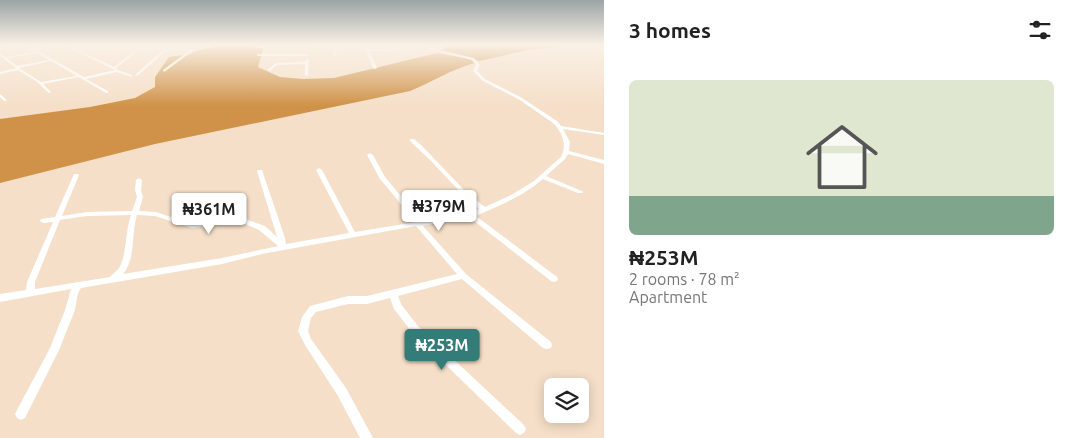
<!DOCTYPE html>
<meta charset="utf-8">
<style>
:root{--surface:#fff;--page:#f6f6f6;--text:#222;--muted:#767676;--line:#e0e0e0;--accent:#347c77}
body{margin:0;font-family:Ubuntu,sans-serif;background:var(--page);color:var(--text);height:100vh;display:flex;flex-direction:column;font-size:19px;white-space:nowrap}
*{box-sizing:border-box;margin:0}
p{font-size:16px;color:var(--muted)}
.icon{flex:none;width:28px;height:28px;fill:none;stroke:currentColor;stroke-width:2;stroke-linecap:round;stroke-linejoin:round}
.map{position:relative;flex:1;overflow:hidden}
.details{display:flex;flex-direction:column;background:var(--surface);width:475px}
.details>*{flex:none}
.buttons{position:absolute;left:544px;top:378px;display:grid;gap:10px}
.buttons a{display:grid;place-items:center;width:45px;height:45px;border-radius:8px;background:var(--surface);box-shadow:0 2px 12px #0003;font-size:25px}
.price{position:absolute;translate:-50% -42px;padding:0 11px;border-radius:5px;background:#fff;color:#222;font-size:16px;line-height:32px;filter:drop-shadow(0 1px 2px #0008)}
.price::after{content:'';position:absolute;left:50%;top:30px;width:15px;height:11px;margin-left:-8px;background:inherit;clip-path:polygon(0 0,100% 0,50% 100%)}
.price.current{background:var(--accent);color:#fff}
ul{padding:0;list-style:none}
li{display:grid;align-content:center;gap:10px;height:265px;padding:0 25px}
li+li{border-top:1px solid var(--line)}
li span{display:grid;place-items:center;height:155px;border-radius:8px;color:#555}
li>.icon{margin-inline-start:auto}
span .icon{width:90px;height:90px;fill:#fffc;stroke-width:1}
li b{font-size:21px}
h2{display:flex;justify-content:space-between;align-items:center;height:60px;padding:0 25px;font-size:21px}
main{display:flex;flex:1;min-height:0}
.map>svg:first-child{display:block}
.forest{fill:#cf9248}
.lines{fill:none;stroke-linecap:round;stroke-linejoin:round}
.minor{fill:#fff;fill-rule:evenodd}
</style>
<main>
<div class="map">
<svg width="604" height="438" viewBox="0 0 604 438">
<rect width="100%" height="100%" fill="#f5dfc8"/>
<path class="forest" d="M 264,45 L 258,67 L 280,77 L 303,79 L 334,78 L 437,53 L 470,59 L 475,63 C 452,69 432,82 410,91 L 155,144 L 0,183 L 0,119 L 90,107 L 135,98 L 155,87 L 155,77 L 169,57 L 190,54 L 199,50 L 217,46 Z
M 451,45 L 561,45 L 550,48 L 527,50 L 480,61 L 439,51 Z"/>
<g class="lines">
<path class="minor" d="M 12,45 L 19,45 L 0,49 L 0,47 Z
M 25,45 C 29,46 32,48 36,48 C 45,48 53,45 61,45 L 36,50 L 84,77 L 115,70 L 64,45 L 67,45 L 114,67 L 136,50 L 87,49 L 200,49 L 194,50 L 164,72 L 163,70 L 190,50 L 167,50 L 137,76 L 136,74 L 163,50 L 139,50 L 116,68 L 118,70 L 132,75 L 132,77 L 117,72 L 86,79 L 108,91 L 108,93 L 106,93 L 79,77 L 43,84 L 51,92 L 49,93 L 36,81 L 18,70 L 0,74 L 0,72 L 16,68 L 0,56 L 0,54 L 5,57 L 35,52 ZM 38,53 L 49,60 L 17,66 L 7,58 ZM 51,61 L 77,76 L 41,82 L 19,68 Z
M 335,45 L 337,45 L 336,55 L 335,56 L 334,55 Z
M 414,45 C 420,45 426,48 432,48 C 437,48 441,45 446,45 L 435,49 L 474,58 L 480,65 L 477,71 L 485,79 L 522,98 L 557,121 L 561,126 L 604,133 L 604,135 L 563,129 L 570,142 L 569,151 L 604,160 L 604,164 L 568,154 L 565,159 L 546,176 L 582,191 L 583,192 L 582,193 L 578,193 L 543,179 C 524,196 498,206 476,216 L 557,277 L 558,279 L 557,281 L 554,282 L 551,281 L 469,217 L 423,226 L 466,274 L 551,342 L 552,345 L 551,348 L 547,349 L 543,348 L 462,279 L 398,296 L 401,304 L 417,325 L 524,425 L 526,429 L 524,433 L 520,435 L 516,433 L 411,331 L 394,309 L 390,298 L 367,304 L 348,304 L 316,312 L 311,318 L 308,331 L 311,339 L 346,388 L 373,438 L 360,438 L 338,396 L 305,345 L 298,331 L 302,317 L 310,306 L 348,296 L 367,296 L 457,274 L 416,226 L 262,254 L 222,264 L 81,288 L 78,293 L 75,310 L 59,350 L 25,418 L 21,420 L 17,418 L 15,414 L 17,410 L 50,348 L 65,310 L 71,289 L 0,302 L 0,294 L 26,290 L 27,282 L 53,222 L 43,223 L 40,221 L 41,219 L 55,217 L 74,174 L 78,174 L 79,175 L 62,216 L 87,212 L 132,211 L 137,197 L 135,190 L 136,180 L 139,178 L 142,180 L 141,190 L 143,197 L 139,211 L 156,212 L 192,224 L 242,218 L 265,226 L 277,237 L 257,171 L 258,170 L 262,170 L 285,238 L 286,244 L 349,233 L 316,170 L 319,168 L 322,170 L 355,232 L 416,222 L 380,179 L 367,155 L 370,153 L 373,155 L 385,177 L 422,221 L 472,212 L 479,209 L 464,196 L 431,161 L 410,141 L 410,139 L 414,139 L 421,145 L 468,194 L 485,207 L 513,194 L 534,181 L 561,157 C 567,145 563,133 553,123 L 520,100 L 483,81 L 473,71 L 476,65 L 472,60 ZM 131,215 C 125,231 127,255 119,268 C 117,271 112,274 110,277 L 35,289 L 35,282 L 60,220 L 87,216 ZM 137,215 L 155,216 L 192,228 L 241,222 L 259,230 L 278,246 L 222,258 L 123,274 C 136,259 131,234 137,215 Z
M 258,46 L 309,47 L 310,48 L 257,48 Z
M 365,47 L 367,47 L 368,49 L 422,50 L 369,51 L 377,68 L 375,69 L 373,68 Z
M 258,54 L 308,54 L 309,55 L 308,56 L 257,56 Z
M 306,59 L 309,60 L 308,76 L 305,75 L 305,64 L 277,65 L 270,71 L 267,70 L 276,63 L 305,62 Z
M 0,94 L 6,99 L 6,101 L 4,101 L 0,97 Z"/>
</g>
<linearGradient id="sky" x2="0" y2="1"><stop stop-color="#9ba4a5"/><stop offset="0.42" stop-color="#faf1e6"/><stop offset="1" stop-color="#faf1e6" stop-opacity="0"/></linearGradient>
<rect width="604" height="106" fill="url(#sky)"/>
</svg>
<div class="buttons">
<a><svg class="icon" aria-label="layers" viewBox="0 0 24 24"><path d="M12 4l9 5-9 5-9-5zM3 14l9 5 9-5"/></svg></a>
</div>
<b class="price" style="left:439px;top:232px">₦379M</b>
<b class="price" style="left:209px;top:235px">₦361M</b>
<b class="price current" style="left:442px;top:371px">₦253M</b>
</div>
<section class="details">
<h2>3 homes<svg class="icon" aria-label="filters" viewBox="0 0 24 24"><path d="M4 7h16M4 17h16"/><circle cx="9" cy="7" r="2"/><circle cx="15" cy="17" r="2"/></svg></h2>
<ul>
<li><span style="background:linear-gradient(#dfe7d0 75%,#7fa58c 0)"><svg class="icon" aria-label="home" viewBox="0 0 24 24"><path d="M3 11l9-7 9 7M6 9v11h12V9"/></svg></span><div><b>₦253M</b><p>2 rooms · 78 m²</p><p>Apartment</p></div></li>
</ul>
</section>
</main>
